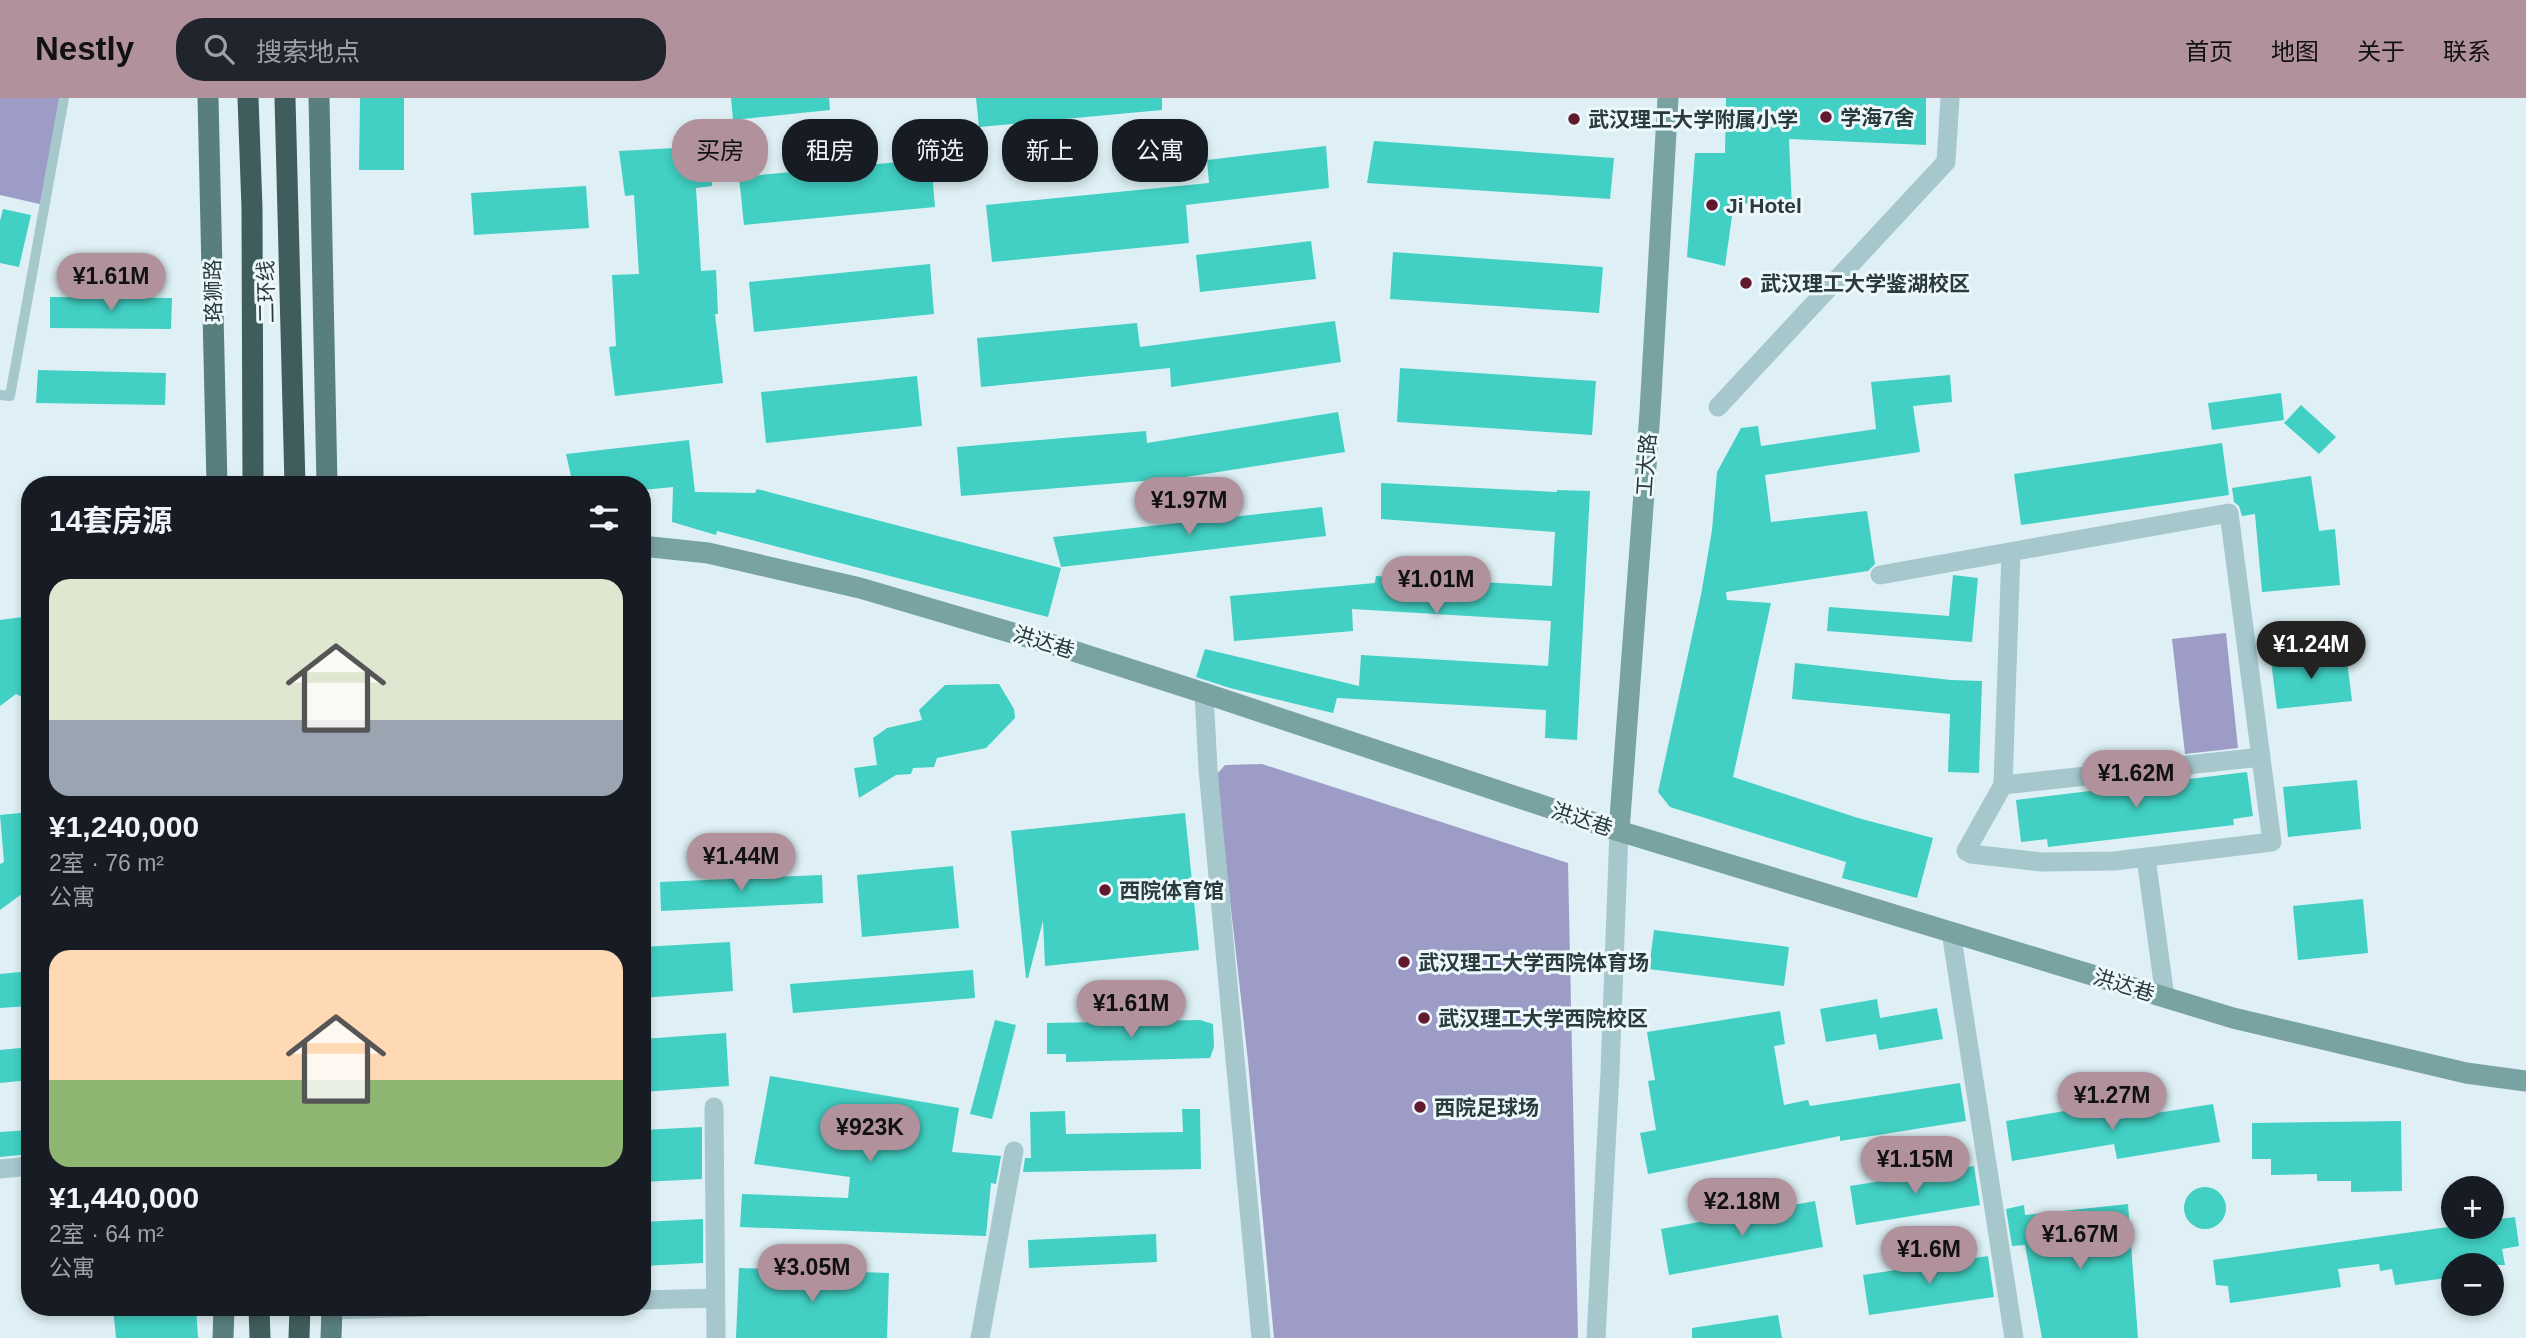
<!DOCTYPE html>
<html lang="zh">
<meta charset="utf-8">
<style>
:root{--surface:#171b24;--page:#20242c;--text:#f1f3f6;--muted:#9ea1a6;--accent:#b0919c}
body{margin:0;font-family:Arial,"Noto Sans SC",sans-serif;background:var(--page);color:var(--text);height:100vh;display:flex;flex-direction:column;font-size:26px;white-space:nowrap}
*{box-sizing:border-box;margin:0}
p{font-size:23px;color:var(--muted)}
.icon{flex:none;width:38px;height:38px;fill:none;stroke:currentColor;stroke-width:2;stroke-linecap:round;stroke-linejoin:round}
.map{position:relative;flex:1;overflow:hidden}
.side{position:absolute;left:21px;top:378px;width:630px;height:840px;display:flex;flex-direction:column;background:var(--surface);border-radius:28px;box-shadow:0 4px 10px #0003}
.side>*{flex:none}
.guide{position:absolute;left:672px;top:21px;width:665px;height:63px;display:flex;gap:14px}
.buttons{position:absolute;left:2441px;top:1078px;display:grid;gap:14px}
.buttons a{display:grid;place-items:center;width:63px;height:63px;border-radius:50%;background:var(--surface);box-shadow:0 4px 10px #0003;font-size:35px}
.price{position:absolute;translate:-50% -60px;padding:0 16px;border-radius:24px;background:var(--accent);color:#111;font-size:23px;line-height:46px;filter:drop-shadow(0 2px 4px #0008)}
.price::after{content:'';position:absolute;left:50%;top:42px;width:21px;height:16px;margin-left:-10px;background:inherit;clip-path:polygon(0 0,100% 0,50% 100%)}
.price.current{background:#222;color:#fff}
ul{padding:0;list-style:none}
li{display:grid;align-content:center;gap:14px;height:371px;padding:0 28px}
li span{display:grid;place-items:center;height:217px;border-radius:21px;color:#555}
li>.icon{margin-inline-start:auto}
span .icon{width:126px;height:126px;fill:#fffc;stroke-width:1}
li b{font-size:30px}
h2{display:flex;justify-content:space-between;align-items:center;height:84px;padding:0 28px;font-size:30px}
.tag{padding:0 24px;border-radius:28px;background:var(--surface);box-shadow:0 4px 10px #0003;font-size:24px;line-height:63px}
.tag.current{background:var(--accent);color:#111}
header{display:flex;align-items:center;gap:42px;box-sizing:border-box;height:98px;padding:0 35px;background:var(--accent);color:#111}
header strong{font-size:33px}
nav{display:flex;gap:38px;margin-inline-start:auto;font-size:24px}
.search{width:490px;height:63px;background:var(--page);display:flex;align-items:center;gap:18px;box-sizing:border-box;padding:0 24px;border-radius:28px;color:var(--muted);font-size:26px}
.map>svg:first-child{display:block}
.green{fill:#9d9cc6}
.building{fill:#41d0c3}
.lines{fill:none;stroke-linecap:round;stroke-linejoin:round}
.lane{stroke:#a6c7cc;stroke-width:10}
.street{stroke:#a6c7cc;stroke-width:19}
.secondary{stroke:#79a2a3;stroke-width:21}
.primary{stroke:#597e7e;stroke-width:21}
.highway{stroke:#3f5d5c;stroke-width:21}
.poi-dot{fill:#611a2d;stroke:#ecf8fc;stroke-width:2.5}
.labels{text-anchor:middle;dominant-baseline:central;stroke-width:6;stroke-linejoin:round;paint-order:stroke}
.poi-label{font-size:21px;font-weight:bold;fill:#293b3b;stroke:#ecf8fc;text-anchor:start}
.street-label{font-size:21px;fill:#293b3b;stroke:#ecf8fc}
</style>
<header>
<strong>Nestly</strong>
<div class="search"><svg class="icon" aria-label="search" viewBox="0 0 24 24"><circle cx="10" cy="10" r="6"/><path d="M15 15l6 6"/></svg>搜索地点</div>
<nav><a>首页</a><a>地图</a><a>关于</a><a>联系</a></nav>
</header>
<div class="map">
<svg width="2526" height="1240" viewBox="0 0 2526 1240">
<rect width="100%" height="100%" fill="#def0f5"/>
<path class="green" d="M 0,0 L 64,0 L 44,107 L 0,97 Z
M 2226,535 L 2238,650 L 2185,656 L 2172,541 Z
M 1262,666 L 1568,765 L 1578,1240 L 1274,1240 L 1248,963 L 1216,677 L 1225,667 Z"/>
<path class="building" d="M 360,0 L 404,0 L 404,72 L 359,72 Z
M 731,0 L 829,0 L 830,12 L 733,22 Z
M 976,0 L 1162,0 L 1162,12 L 979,29 Z
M 1726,0 L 1926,0 L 1926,47 L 1789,41 L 1792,111 L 1734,104 L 1725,168 L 1687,159 L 1695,55 L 1725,55 Z
M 1374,43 L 1614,60 L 1610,101 L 1367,85 Z
M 713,48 L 714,77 L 712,77 L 712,88 L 696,90 L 701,173 L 716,172 L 718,216 L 715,216 L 723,285 L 615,298 L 609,249 L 616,248 L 612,177 L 639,176 L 634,97 L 625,98 L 619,53 Z
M 1326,48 L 1329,90 L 1186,107 L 1189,145 L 992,164 L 986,107 L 1209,85 L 1207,62 Z
M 931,61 L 935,109 L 744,127 L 739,79 Z
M 586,88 L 589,130 L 474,137 L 471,95 Z
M 3,111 L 31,117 L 19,169 L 0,165 L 0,123 Z
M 1311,143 L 1316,181 L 1200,194 L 1196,157 Z
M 1393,154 L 1603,169 L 1599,215 L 1390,201 Z
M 930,166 L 934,216 L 754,234 L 749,184 Z
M 50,199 L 172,200 L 171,231 L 50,230 Z
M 1335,223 L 1341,264 L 1171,289 L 1170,270 L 981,289 L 977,240 L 1137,225 L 1140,249 Z
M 1400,270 L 1596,283 L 1592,337 L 1397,324 Z
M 38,272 L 166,275 L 165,307 L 36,305 Z
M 1950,277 L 1952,304 L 1913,308 L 1920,354 L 1765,377 L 1771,424 L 1867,413 L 1875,466 L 1868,473 L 1726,494 L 1727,502 L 1771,505 L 1733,679 L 1858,720 L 1933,740 L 1917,800 L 1842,780 L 1846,764 L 1670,709 L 1658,694 L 1701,497 L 1712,432 L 1717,374 L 1741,330 L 1758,328 L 1761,348 L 1876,331 L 1871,284 Z
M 917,278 L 922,328 L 766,345 L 761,294 Z
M 2281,295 L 2284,322 L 2212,332 L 2208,305 Z
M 2301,307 L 2336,339 L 2319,356 L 2284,325 Z
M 1338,314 L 1345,354 L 1180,380 L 961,398 L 957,349 L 1146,333 L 1147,345 Z
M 689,342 L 695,394 L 755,395 L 757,391 L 1061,470 L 1048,519 L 717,433 L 716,437 L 672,424 L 673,389 L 642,392 L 642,387 L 573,387 L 566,356 Z
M 2222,345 L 2229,397 L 2021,427 L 2014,376 Z
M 2311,378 L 2319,433 L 2335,431 L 2340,487 L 2262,494 L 2255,416 L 2242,418 L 2239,408 L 2234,404 L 2232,390 Z
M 1381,385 L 1557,394 L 1557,392 L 1590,393 L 1577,642 L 1545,640 L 1546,612 L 1337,600 L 1333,615 L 1230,590 L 1196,579 L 1205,551 L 1359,588 L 1361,557 L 1548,568 L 1551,523 L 1352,511 L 1353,533 L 1234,543 L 1230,498 L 1375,485 L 1376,478 L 1552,488 L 1555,434 L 1381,421 Z
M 1322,409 L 1326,438 L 1061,469 L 1053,439 Z
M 1953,477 L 1978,480 L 1972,544 L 1827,533 L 1829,509 L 1949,518 Z
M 30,518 L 30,603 L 16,596 L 0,608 L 0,522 Z
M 2346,555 L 2352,603 L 2277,611 L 2271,563 Z
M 1795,565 L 1951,582 L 1982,583 L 1979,675 L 1948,674 L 1950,616 L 1792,601 Z
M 999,586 L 1014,611 L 1015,620 L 986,650 L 937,660 L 934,669 L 913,670 L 911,676 L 896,677 L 859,700 L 854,670 L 877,667 L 873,640 L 887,630 L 922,622 L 919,612 L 945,587 Z
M 2247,674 L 2253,718 L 2233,721 L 2234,727 L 2048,749 L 2047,741 L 2021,744 L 2016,702 Z
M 2357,682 L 2361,731 L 2288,739 L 2283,689 Z
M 30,714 L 30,790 L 0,812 L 0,766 L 4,764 L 0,717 Z
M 1185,715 L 1199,852 L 1045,868 L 1043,823 L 1028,880 L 1026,880 L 1011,733 Z
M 953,768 L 959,830 L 862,839 L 857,777 Z
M 822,777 L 823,805 L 661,813 L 660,784 Z
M 2363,801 L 2368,855 L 2298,862 L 2293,808 Z
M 1654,832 L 1789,849 L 1784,888 L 1649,871 Z
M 730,844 L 733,893 L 642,900 L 642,849 Z
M 973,872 L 975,900 L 793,915 L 790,886 Z
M 30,873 L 30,908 L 0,910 L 0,876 Z
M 1877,901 L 1880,920 L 1937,910 L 1943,941 L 1879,952 L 1876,936 L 1826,944 L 1820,911 Z
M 1780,913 L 1785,946 L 1774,948 L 1784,1007 L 1808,1002 L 1810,1008 L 1960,985 L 1966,1023 L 1840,1043 L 1840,1038 L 1648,1076 L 1640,1035 L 1656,1032 L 1648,983 L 1655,982 L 1647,934 Z
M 995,922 L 1016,927 L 992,1021 L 970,1016 Z
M 1200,922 L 1213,926 L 1214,949 L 1210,960 L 1066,964 L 1066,956 L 1047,956 L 1047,925 Z
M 726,935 L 729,988 L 642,994 L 642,941 Z
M 30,949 L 30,982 L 0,985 L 0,952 Z
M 770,978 L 959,1010 L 952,1054 L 1001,1058 L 996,1086 L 991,1085 L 986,1138 L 740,1129 L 742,1096 L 848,1100 L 850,1079 L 754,1066 Z
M 2112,1005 L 2114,1022 L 2213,1006 L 2220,1044 L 2117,1061 L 2114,1046 L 2012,1063 L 2006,1023 Z
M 1182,1011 L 1200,1011 L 1201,1071 L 1023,1074 L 1025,1060 L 1031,1060 L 1030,1014 L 1065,1013 L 1066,1036 L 1183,1034 Z
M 2401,1023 L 2402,1093 L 2351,1094 L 2351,1083 L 2317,1083 L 2317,1076 L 2271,1077 L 2271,1061 L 2252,1061 L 2252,1025 Z
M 702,1029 L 702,1081 L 642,1084 L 642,1032 Z
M 30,1032 L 30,1056 L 0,1059 L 0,1034 Z
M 1974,1068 L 1980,1107 L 1856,1127 L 1850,1088 Z
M2184 1110a21 21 0 1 1 42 0a21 21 0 1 1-42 0Z
M 1815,1103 L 1823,1149 L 1669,1177 L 1661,1131 Z
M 2128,1106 L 2138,1240 L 2042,1240 L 2025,1147 L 2012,1148 L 2006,1111 L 2024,1107 L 2025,1117 Z
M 2515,1119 L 2519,1148 L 2502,1151 L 2505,1167 L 2454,1167 L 2454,1179 L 2395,1187 L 2392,1171 L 2380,1173 L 2379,1166 L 2338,1171 L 2341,1189 L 2230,1205 L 2228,1188 L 2216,1187 L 2213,1162 L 2448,1129 L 2492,1129 L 2492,1122 Z
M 703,1121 L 703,1165 L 642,1168 L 642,1124 Z
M 1156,1136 L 1157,1164 L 1029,1170 L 1028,1142 Z
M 1988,1158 L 1994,1199 L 1869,1217 L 1863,1177 Z
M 739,1170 L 889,1175 L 887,1240 L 736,1240 Z
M 113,1209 L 196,1209 L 198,1240 L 116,1240 Z
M 1778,1217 L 1782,1240 L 1692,1240 L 1692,1230 Z"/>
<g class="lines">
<path class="lane" d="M 0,297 L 10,298 L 64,0"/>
<path class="street" d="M 1718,309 L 1946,64 L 1950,0
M 1880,477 L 2229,415 L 2272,744 L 2114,763 L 2042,764 L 1971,756 L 1966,753 L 2003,687 L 2011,454
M 1204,595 L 1208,671 L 1261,1240
M 2003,687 L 2261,659
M 2146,760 L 2165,899
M 1951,834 L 2014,1240
M 714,1009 L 716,1240
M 0,1071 L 30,1068
M 642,1202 L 715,1200
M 332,1212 L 425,1209
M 980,1240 L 1014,1053
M 1596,1240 L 1610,974 L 1619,733"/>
<path class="secondary" d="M 642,448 L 708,455 L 860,490 L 1064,550 L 1204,595 L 1619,733 L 2233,920 L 2466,975 L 2526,983
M 1619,733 L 1650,314 L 1668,0"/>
<path class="primary" d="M 208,0 L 217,387
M 319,0 L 327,387
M 223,1240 L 224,1209
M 331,1240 L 332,1209"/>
<path class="highway" d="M 248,0 L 252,110 L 253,387
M 285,0 L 295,387
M 259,1209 L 260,1240
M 299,1240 L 300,1209"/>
</g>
<g class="poi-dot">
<circle cx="1826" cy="19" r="7"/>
<circle cx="1574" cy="21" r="7"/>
<circle cx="1712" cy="107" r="7"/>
<circle cx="1746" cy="185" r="7"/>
<circle cx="1105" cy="792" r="7"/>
<circle cx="1404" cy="864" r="7"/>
<circle cx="1424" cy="920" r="7"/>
<circle cx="1420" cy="1009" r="7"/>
</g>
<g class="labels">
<g class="poi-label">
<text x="1840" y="19">学海7舍</text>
<text x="1588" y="21">武汉理工大学附属小学</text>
<text x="1726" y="107">Ji Hotel</text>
<text x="1760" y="185">武汉理工大学鉴湖校区</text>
<text x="1119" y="792">西院体育馆</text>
<text x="1418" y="864">武汉理工大学西院体育场</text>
<text x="1438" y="920">武汉理工大学西院校区</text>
<text x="1434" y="1009">西院足球场</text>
</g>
<g class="street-label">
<text transform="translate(213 193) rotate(-91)">珞狮路</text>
<text transform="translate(266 194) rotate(-91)">二环线</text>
<text transform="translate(1646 367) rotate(-86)">工大路</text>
<text transform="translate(1044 544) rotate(17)">洪达巷</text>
<text transform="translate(1582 721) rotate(18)">洪达巷</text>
<text transform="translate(2124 887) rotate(17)">洪达巷</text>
</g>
</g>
</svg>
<div class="buttons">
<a>+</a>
<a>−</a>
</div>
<b class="price" style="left:111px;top:215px">¥1.61M</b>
<b class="price" style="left:1189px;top:439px">¥1.97M</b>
<b class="price" style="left:1436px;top:518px">¥1.01M</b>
<b class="price current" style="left:2311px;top:583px">¥1.24M</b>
<b class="price" style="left:2136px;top:712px">¥1.62M</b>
<b class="price" style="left:741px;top:795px">¥1.44M</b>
<b class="price" style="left:1131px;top:942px">¥1.61M</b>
<b class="price" style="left:2112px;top:1034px">¥1.27M</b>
<b class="price" style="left:870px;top:1066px">¥923K</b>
<b class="price" style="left:1915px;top:1098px">¥1.15M</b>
<b class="price" style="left:1742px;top:1140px">¥2.18M</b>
<b class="price" style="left:2080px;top:1173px">¥1.67M</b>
<b class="price" style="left:1929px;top:1188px">¥1.6M</b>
<b class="price" style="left:812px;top:1206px">¥3.05M</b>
<div class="guide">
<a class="tag current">买房</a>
<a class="tag">租房</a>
<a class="tag">筛选</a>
<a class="tag">新上</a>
<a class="tag">公寓</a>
</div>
<section class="side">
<h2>14套房源<svg class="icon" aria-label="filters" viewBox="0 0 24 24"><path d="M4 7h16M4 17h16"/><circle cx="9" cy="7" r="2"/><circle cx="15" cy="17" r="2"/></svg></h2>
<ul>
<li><span style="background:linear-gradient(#dfe7d0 65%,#9aa5b1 0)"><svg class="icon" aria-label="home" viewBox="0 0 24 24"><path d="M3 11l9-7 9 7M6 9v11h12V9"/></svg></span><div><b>¥1,240,000</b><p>2室 · 76 m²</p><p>公寓</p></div></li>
<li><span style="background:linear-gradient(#ffd9b3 60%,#8fb573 0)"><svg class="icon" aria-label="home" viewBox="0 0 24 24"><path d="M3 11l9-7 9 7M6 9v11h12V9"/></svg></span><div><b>¥1,440,000</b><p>2室 · 64 m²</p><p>公寓</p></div></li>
</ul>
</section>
</div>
